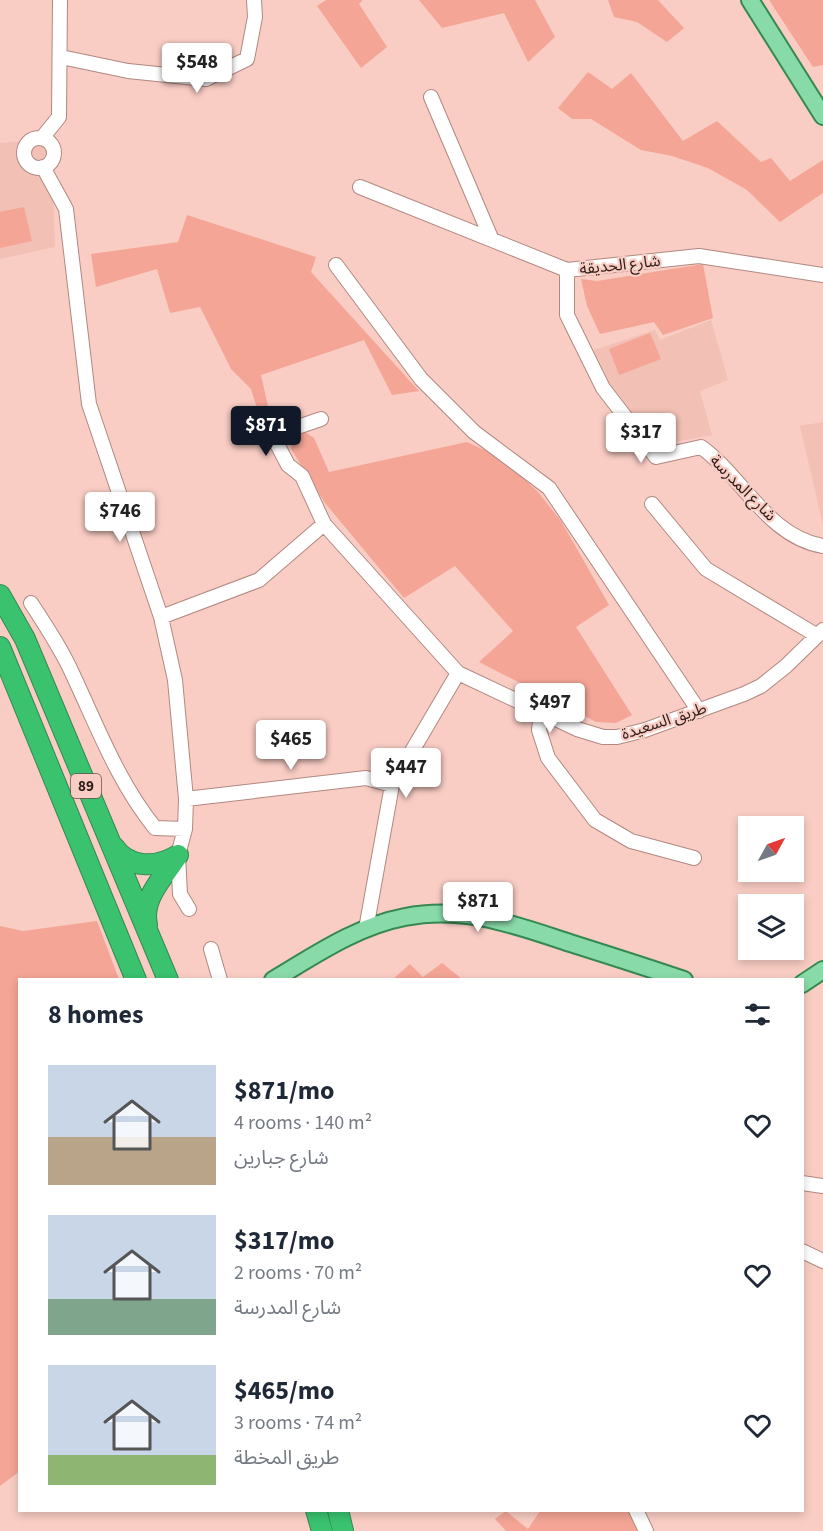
<!DOCTYPE html>
<meta charset="utf-8">
<style>
:root{--surface:#fff;--page:#f2f2f3;--text:#1f2937;--muted:#747a83;--accent:#111827}
body{margin:0;font-family:"Source Sans 3","Noto Sans Arabic",sans-serif;background:var(--page);color:var(--text);height:100vh;display:flex;flex-direction:column;font-size:22px;white-space:nowrap}
*{box-sizing:border-box;margin:0}
p{font-size:20px;color:var(--muted)}
.icon{flex:none;width:33px;height:33px;fill:none;stroke:currentColor;stroke-width:2;stroke-linecap:round;stroke-linejoin:round}
.map{position:relative;flex:1;overflow:hidden}
.details{position:absolute;left:18px;top:978px;width:786px;height:534px;display:flex;flex-direction:column;background:var(--surface);border-radius:0px;box-shadow:0 3px 9px #0003}
.details>*{flex:none}
.needle{width:39px;rotate:50deg}
.fabs{position:absolute;left:738px;top:816px;display:grid;gap:12px}
.fabs a{display:grid;place-items:center;width:66px;height:66px;border-radius:0px;background:var(--surface);box-shadow:0 3px 9px #0003;font-size:30px}
.price{position:absolute;translate:-50% -51px;padding:0 14px;border-radius:6px;background:#fff;color:#222;font-size:20px;line-height:39px;filter:drop-shadow(0 2px 3px #0008)}
.price::after{content:'';position:absolute;left:50%;top:36px;width:18px;height:14px;margin-left:-9px;background:inherit;clip-path:polygon(0 0,100% 0,50% 100%)}
.price.active{background:var(--accent);color:#fff}
ul{padding:0;list-style:none}
li{display:flex;align-items:center;gap:18px;height:150px;padding:0 30px}
li span{display:grid;place-items:center;flex:none;width:168px;height:120px;border-radius:0px;color:#555}
li>.icon{margin-inline-start:auto}
span .icon{width:72px;height:72px;fill:#fffc;stroke-width:1}
li b{font-size:26px}
h2{display:flex;justify-content:space-between;align-items:center;height:72px;padding:0 30px;font-size:26px}
.map>svg:first-child{display:block}
.built{fill:#f2c0b4}
.green{fill:#f4a595}
.lines{fill:none;stroke-linecap:round;stroke-linejoin:round}
.minor-casing{stroke:#b18880;stroke-width:16}
.major-casing{stroke:#358951;stroke-width:20}
.highway-casing{stroke:#358951;stroke-width:22}
.minor{stroke:#fff;stroke-width:14}
.major{stroke:#89daa9;stroke-width:16}
.highway{stroke:#3ac26f;stroke-width:20}
.labels{text-anchor:middle;dominant-baseline:central;stroke-width:4.5;stroke-linejoin:round;paint-order:stroke}
.shield{fill:#f9cdc4;stroke:#6a524d;stroke-width:1.5}
.shield-label{font-size:15px;font-weight:bold;fill:#2d1e1a}
.street-label{font-size:16px;fill:#2d1e1a;stroke:#f9cdc4}
</style>
<div class="map">
<svg width="823" height="1531" viewBox="0 0 823 1531">
<rect width="100%" height="100%" fill="#f9cdc4"/>
<path class="built" d="M 51,139 L 55,247 L 0,259 L 0,143 Z
M 711,320 L 728,380 L 700,391 L 712,435 L 652,446 L 614,392 L 594,350 L 655,330 L 660,340 Z
M 823,422 L 823,525 L 800,426 Z"/>
<path class="green" d="M 326,0 L 363,0 L 359,4 L 387,47 L 361,68 L 317,6 Z
M 419,0 L 535,0 L 555,37 L 528,62 L 504,13 L 442,28 Z
M 608,0 L 658,0 L 684,28 L 667,42 L 637,22 L 614,17 Z
M 769,0 L 823,0 L 823,65 L 813,67 Z
M 588,72 L 612,89 L 631,73 L 683,141 L 717,121 L 761,162 L 771,158 L 790,181 L 823,160 L 823,193 L 780,222 L 747,190 L 708,168 L 672,156 L 641,150 L 591,119 L 572,119 L 558,108 Z
M 24,207 L 32,241 L 0,248 L 0,212 Z
M 187,215 L 316,257 L 311,272 L 419,391 L 392,395 L 364,340 L 261,375 L 272,424 L 263,436 L 261,421 L 251,389 L 231,369 L 200,307 L 170,313 L 157,269 L 96,287 L 91,254 L 178,242 Z
M 703,264 L 713,318 L 663,335 L 654,322 L 600,334 L 587,306 L 581,279 L 597,281 Z
M 650,333 L 661,359 L 619,375 L 609,349 Z
M 305,432 L 314,438 L 329,472 L 467,442 L 502,458 L 538,492 L 561,521 L 609,605 L 576,627 L 632,715 L 616,723 L 596,722 L 479,662 L 513,631 L 455,566 L 404,598 L 325,503 L 291,449 L 293,439 Z
M 97,921 L 119,979 L 20,980 L 20,1471 L 0,1486 L 0,926 L 23,931 Z
M 442,963 L 462,979 L 393,979 L 410,964 L 423,977 Z
M 506,1511 L 528,1529 L 540,1511 L 631,1511 L 643,1531 L 506,1531 L 495,1519 Z"/>
<g class="lines">
<defs>
<path id="minor" d="M 61,57 L 128,71 L 206,79 L 247,59 L 255,17 L 254,0
M 431,97 L 491,238
M 42,138 L 59,117 L 60,0
M24 153a15 15 0 1 1 30 0a15 15 0 1 1-30 0Z
M 43,167 L 66,209 L 89,404 L 161,617 L 175,680 L 186,799 L 185,829 L 178,855 L 180,894 L 189,909
M 360,187 L 567,270 L 699,256 L 823,275
M 336,265 L 421,379 L 474,432 L 549,488 L 699,711
M 567,270 L 567,315 L 603,388 L 656,457 L 701,447 C 743,477 768,537 823,546
M 321,419 L 286,431 L 277,444 L 288,465 L 302,476 L 324,524 L 458,673 L 577,729 L 603,737 L 617,737 L 645,730 L 744,694 L 761,686 L 786,666 L 823,630
M 652,504 L 706,569 L 816,635
M 31,603 C 46,626 62,650 73,675 C 98,728 118,782 155,828 L 185,829
M 161,617 L 259,580 L 324,524
M 541,712 L 539,730 L 548,758 L 595,820 L 631,841 L 694,858
M 186,799 L 366,778 L 392,785
M 366,929 L 392,785 L 458,673
M 211,949 L 220,980
M 802,1183 L 823,1186
M 802,1251 L 823,1261
M 636,1510 L 646,1531"/>
<path id="major" d="M 750,0 L 823,116
M 273,980 C 315,955 357,926 405,917 C 464,905 515,925 570,943 C 608,955 646,967 684,980
M 802,984 L 823,970"/>
<path id="highway" d="M 0,595 L 25,639 L 168,980
M 0,647 L 136,980
M 114,847 C 129,869 157,868 178,855
M 147,925 C 141,898 164,877 178,855
M 316,1510 L 322,1531
M 338,1510 L 343,1531"/>
</defs>
<use href="#minor" class="minor-casing"/>
<use href="#major" class="major-casing"/>
<use href="#highway" class="highway-casing"/>
<use href="#minor" class="minor"/>
<use href="#major" class="major"/>
<use href="#highway" class="highway"/>
</g>
<g class="labels">
<rect class="shield" x="71" y="774" width="30" height="24" rx="4.5"/>
<g class="shield-label">
<text x="86" y="786">89</text>
</g>
<g class="street-label">
<text transform="translate(620 265) rotate(-6)">شارع الحديقة</text>
<text transform="translate(743 488) rotate(45)">شارع المدرسة</text>
<text transform="translate(664 721) rotate(-18)">طريق السعيدة</text>
</g>
</g>
</svg>
<div class="fabs">
<a><svg class="needle" viewBox="-14 -14 28 28"><path d="M0-13l5 13h-10z" fill="#e53935"/><path d="M0 13l5-13h-10z" fill="#747a83"/></svg></a>
<a><svg class="icon" aria-label="layers" viewBox="0 0 24 24"><path d="M12 4l9 5-9 5-9-5zM3 14l9 5 9-5"/></svg></a>
</div>
<b class="price" style="left:197px;top:94px">$548</b>
<b class="price active" style="left:266px;top:457px">$871</b>
<b class="price" style="left:641px;top:464px">$317</b>
<b class="price" style="left:120px;top:543px">$746</b>
<b class="price" style="left:550px;top:734px">$497</b>
<b class="price" style="left:291px;top:771px">$465</b>
<b class="price" style="left:406px;top:799px">$447</b>
<b class="price" style="left:478px;top:933px">$871</b>
<section class="details">
<h2>8 homes<svg class="icon" aria-label="filters" viewBox="0 0 24 24"><path d="M4 7h16M4 17h16"/><circle cx="9" cy="7" r="2"/><circle cx="15" cy="17" r="2"/></svg></h2>
<ul>
<li><span style="background:linear-gradient(#c9d6e8 60%,#b9a48a 0)"><svg class="icon" aria-label="home" viewBox="0 0 24 24"><path d="M3 11l9-7 9 7M6 9v11h12V9"/></svg></span><div><b>$871/mo</b><p>4 rooms · 140 m²</p><p>شارع جبارين</p></div><svg class="icon" aria-label="heart" viewBox="0 0 24 24"><path d="M12 20l-8-8c-3-5 5-10 8-4 3-6 11-1 8 4z"/></svg></li>
<li><span style="background:linear-gradient(#c9d6e8 70%,#7fa58c 0)"><svg class="icon" aria-label="home" viewBox="0 0 24 24"><path d="M3 11l9-7 9 7M6 9v11h12V9"/></svg></span><div><b>$317/mo</b><p>2 rooms · 70 m²</p><p>شارع المدرسة</p></div><svg class="icon" aria-label="heart" viewBox="0 0 24 24"><path d="M12 20l-8-8c-3-5 5-10 8-4 3-6 11-1 8 4z"/></svg></li>
<li><span style="background:linear-gradient(#c9d6e8 75%,#8fb573 0)"><svg class="icon" aria-label="home" viewBox="0 0 24 24"><path d="M3 11l9-7 9 7M6 9v11h12V9"/></svg></span><div><b>$465/mo</b><p>3 rooms · 74 m²</p><p>طريق المخطة</p></div><svg class="icon" aria-label="heart" viewBox="0 0 24 24"><path d="M12 20l-8-8c-3-5 5-10 8-4 3-6 11-1 8 4z"/></svg></li>
</ul>
</section>
</div>
